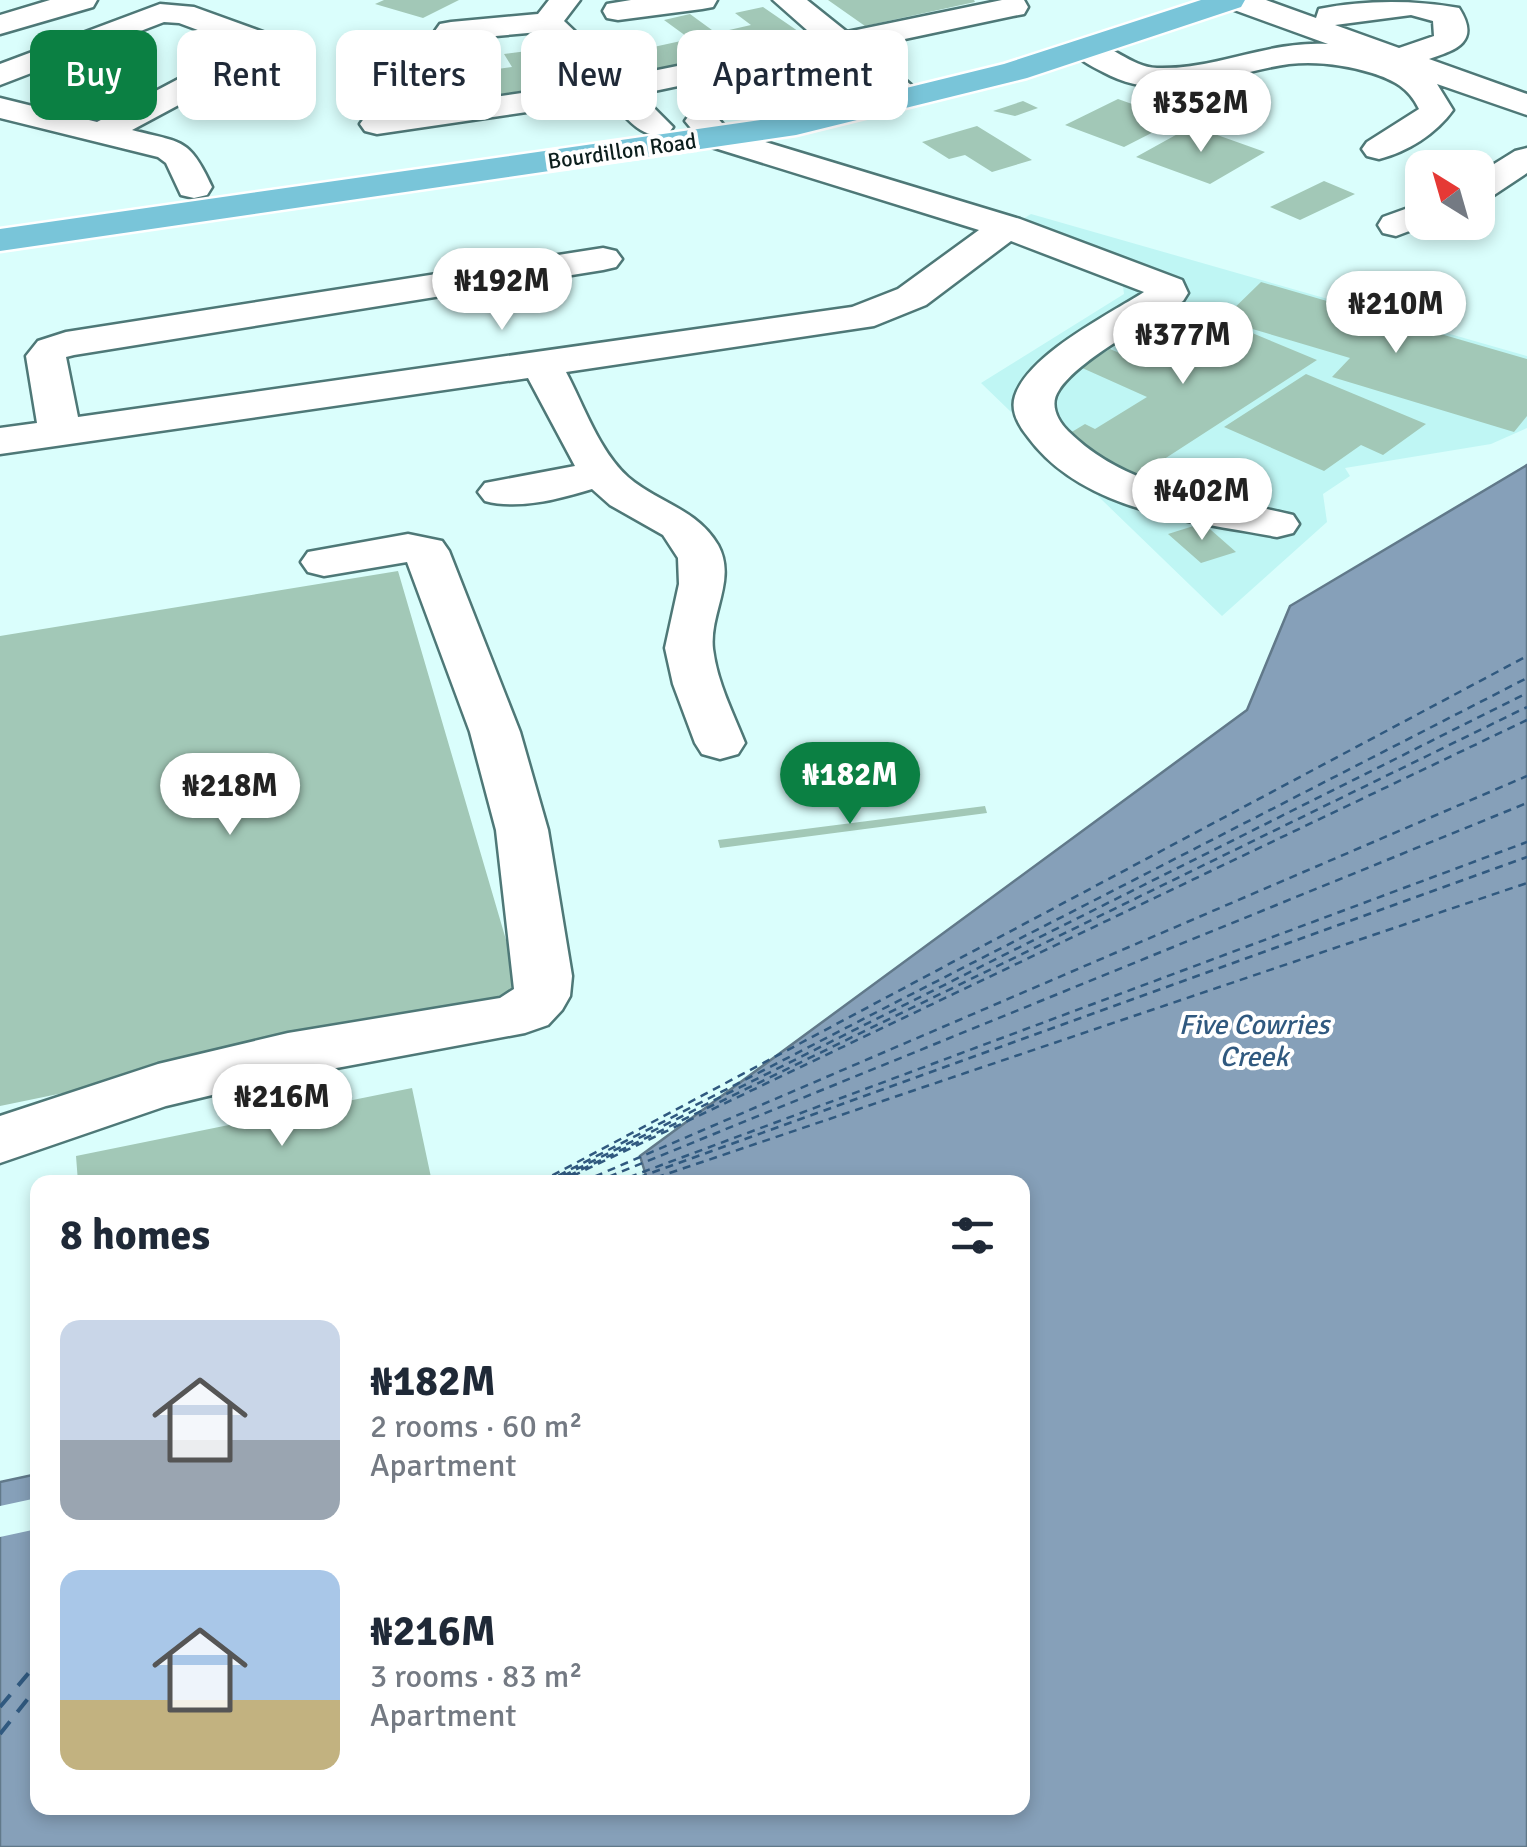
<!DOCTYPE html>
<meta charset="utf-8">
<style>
:root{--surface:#fff;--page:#f2f2f3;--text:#1f2937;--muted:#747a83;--accent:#0b8043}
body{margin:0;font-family:Signika,sans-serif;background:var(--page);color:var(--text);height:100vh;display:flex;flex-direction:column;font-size:38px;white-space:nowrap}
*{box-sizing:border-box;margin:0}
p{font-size:32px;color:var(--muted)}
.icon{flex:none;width:55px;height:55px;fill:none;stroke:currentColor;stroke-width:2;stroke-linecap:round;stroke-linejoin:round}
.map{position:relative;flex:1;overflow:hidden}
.drawer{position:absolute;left:30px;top:1175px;width:1000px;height:640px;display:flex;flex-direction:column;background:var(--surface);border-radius:20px;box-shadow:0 5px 15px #0003}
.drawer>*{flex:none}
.top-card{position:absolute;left:30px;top:30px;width:1000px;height:90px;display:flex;gap:20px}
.needle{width:65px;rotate:323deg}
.fabs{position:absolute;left:1405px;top:150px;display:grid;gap:20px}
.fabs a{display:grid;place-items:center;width:90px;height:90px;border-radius:20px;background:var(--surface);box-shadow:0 5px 15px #0003;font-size:50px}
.price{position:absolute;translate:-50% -85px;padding:0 22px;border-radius:35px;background:#fff;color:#222;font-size:32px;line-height:65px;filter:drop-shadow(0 2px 5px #0008)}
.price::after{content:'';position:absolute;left:50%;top:60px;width:30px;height:22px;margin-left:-15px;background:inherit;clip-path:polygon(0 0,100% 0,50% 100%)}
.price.on{background:var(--accent);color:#fff}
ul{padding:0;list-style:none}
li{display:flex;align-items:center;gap:30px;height:250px;padding:0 30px}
li span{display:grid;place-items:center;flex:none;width:280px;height:200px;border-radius:20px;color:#555}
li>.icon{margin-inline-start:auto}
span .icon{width:120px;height:120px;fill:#fffc;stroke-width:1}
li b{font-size:42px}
h2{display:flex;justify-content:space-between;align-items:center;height:120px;padding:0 30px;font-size:42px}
.tag{padding:0 35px;border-radius:20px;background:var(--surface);box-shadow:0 5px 15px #0003;font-size:35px;line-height:90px}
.tag.on{background:var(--accent);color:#fff}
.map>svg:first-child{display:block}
.built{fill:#bff6f4}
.water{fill:#86a0b9;stroke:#61798a;stroke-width:2.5}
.pier{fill:#dafefc}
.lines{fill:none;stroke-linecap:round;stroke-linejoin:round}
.ferry-far1{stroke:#30597f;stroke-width:2.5;stroke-dasharray:8 6;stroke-linecap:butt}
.ferry{stroke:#30597f;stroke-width:4;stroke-dasharray:16 12;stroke-linecap:butt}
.building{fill:#a2c8b7}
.minor-casing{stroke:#4e7877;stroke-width:5}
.major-casing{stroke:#fff;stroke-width:5}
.minor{fill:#fff;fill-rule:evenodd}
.major{fill:#79c5d9;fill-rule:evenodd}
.labels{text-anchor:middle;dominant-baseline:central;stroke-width:8;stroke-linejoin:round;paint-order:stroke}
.far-street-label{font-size:22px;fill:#0c1e1d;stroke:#fff}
.water-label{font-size:28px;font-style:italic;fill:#30597f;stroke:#fff}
</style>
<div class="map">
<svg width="1527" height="1847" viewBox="0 0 1527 1847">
<rect width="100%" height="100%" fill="#dafefc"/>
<path class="built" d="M 1031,214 L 1527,356 L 1527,428 L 1491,444 L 1345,468 L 1350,476 L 1323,494 L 1327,522 L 1222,616 L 981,383 L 1124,294 L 1122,278 L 1001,233 Z"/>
<path class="water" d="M 1527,465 L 1527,1847 L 0,1847 L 0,1482 L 37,1474 L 38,1808 L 1022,1808 L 1022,1182 L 648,1182 L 640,1156 L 1247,710 L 1290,606 Z"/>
<path class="pier" d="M 37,1498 L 37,1529 L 0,1537 L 0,1506 Z"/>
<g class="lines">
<path class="ferry-far1" d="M 540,1182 L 1527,656
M 546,1182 L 1527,678
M 551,1182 L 1527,693
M 556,1182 L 1527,707
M 560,1182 L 1527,720
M 582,1182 L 1527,776
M 596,1182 L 1527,803
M 616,1182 L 1527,842
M 626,1182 L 1527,857
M 643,1182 L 1527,883"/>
<path class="ferry" d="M 0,1707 L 38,1662
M 0,1734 L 38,1686"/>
</g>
<path class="building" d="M 384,0 L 459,0 L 423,18 L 375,4 Z
M 828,0 L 974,0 L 975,2 L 865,26 Z
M 763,7 L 808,38 L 649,74 L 605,39 L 631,34 L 649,48 L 690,39 L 664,20 L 690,14 L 716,33 L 751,25 L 735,13 Z
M 535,50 L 558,86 L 372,112 L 352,69 L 384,65 L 393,82 L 438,75 L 427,55 L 457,51 L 469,73 L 512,67 L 504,54 Z
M 574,62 L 589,80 L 564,84 L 549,66 Z
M 1118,99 L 1177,120 L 1124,147 L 1065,125 Z
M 1023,101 L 1038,108 L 1015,116 L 993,111 Z
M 977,126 L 1032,160 L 992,172 L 965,155 L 949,159 L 922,142 Z
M 1192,126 L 1265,152 L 1210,184 L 1136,157 Z
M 1324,181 L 1355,194 L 1300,220 L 1270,207 Z
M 1261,282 L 1527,359 L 1527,416 L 1514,432 L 1332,377 L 1350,358 L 1222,320 Z
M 1180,303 L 1317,360 L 1138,476 L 1060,439 L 1085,424 L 1095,429 L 1147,397 L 1080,367 L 1110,349 L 1129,357 L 1169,334 L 1144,324 Z
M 1306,374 L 1426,424 L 1383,455 L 1361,445 L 1324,471 L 1224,427 Z
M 1203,523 L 1236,552 L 1201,563 L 1168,534 Z
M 398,571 L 523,998 L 0,1106 L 0,636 Z
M 985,806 L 987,813 L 720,848 L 718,840 Z
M 412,1088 L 432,1182 L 78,1182 L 76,1156 Z"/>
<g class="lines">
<defs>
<path id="minor" d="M 50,0 L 97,0 L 93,7 L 0,34 L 0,15 Z
M 549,0 L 580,0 L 564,21 L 623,77 L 816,38 L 773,0 L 807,0 L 847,32 L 1002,0 L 1024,0 L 1028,7 L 1024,14 L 1013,16 L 867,47 L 911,85 L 907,92 C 879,99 856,70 835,53 L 640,94 L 673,127 L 668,134 C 641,141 627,117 609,100 L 377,134 L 365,131 L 360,124 L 365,117 L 377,114 L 591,83 L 539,32 L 451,40 L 440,38 L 435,31 L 440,24 L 451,22 L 538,14 Z
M 631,0 L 717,0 L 713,7 L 702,9 L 618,20 L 607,18 L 603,11 L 607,4 Z
M 1222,0 L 1266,0 L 1316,18 L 1319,9 C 1365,0 1413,0 1459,8 C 1481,42 1456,50 1429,59 L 1527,94 L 1527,115 L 1437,84 L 1453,110 C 1436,134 1407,152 1379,159 L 1367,156 L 1362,149 L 1367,142 L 1419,109 C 1409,88 1394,80 1372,73 C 1345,65 1318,61 1289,64 C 1226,73 1165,106 1103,72 C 1091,66 1079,60 1072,50 L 1077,43 C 1106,36 1127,67 1157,68 C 1215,70 1270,40 1328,44 L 1226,7 ZM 1411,15 L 1433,21 L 1434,36 L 1399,48 L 1335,25 Z
M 160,4 L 194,7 L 274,36 L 279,43 L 272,55 L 132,130 C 182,143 189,137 212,187 L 207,195 L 194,198 L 181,195 L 166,163 L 158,157 L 0,118 L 0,98 L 97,122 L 241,46 L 179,23 L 164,22 L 0,85 L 0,64 Z
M 702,111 L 714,114 L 729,131 L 1020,219 L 1182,280 L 1188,293 L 1183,301 C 1150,322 1079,359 1059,390 C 1049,404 1057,420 1068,431 C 1130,492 1212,495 1293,515 L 1299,524 L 1293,533 L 1277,537 C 1193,521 1083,512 1028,437 C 1019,426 1010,411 1015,396 C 1029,354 1108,315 1144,292 L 1011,241 L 926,305 L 874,326 L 566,372 C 584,406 599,451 628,477 C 658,503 696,508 718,545 C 737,580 709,613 713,649 C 717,682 733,713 745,743 L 738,754 L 720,759 L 702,754 L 695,743 L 673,684 L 665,648 L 679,584 L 678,558 L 663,535 L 610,505 L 592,489 C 559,499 519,510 485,501 L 478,492 L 485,483 L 575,466 L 528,378 L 0,454 L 0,428 L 37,423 L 26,356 L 38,341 L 66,332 L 603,248 L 616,251 L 622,259 L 616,267 L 603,270 L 74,355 L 66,357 L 78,417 L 852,307 L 898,289 L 979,230 L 705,145 L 685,121 L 690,114 Z
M 1527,148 L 1527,173 L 1491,197 L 1478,200 L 1478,174 L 1515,151 Z
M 1422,203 L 1422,222 L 1433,222 L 1396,236 L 1383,233 L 1378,225 L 1383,217 Z
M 408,534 L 442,541 L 449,551 L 520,732 L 548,830 L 572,976 L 570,996 L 562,1010 L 548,1025 L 525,1033 L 288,1077 L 166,1106 L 0,1163 L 0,1116 L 158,1064 L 288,1033 L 500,998 L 514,989 L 496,830 L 470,732 L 407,562 L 324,576 L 308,572 L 301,562 L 308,552 Z"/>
<path id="major" d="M 1201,0 L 1245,0 L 1241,7 L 1027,78 L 796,135 L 0,251 L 0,229 L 796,115 L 1004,64 Z"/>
</defs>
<use href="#minor" class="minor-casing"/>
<use href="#major" class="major-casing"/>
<use href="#minor" class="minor"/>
<use href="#major" class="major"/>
</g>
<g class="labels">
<g class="far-street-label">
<text transform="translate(622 151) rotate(-8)">Bourdillon Road</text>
</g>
<g class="water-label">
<text x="1254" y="1025">Five Cowries<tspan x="1254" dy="32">Creek</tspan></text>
</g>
</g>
</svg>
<div class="fabs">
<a><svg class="needle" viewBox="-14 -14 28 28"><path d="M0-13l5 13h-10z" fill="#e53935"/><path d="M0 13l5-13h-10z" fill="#747a83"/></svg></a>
</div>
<b class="price" style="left:1201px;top:155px">₦352M</b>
<b class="price" style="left:502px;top:333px">₦192M</b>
<b class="price" style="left:1396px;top:356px">₦210M</b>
<b class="price" style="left:1183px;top:387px">₦377M</b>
<b class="price" style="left:1202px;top:543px">₦402M</b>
<b class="price on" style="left:850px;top:827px">₦182M</b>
<b class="price" style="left:230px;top:838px">₦218M</b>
<b class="price" style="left:282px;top:1149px">₦216M</b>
<div class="top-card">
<a class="tag on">Buy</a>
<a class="tag">Rent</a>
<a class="tag">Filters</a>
<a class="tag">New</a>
<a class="tag">Apartment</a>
</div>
<section class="drawer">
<h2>8 homes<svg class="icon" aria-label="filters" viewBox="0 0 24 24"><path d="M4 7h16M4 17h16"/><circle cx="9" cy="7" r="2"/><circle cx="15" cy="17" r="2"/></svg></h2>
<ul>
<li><span style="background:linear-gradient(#c9d6e8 60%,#9aa5b1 0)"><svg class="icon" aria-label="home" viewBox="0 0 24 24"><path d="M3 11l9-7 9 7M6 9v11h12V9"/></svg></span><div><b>₦182M</b><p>2 rooms · 60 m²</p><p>Apartment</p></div></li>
<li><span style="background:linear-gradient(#a9c7e8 65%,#c2b280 0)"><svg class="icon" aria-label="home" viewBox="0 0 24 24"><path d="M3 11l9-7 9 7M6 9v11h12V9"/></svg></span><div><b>₦216M</b><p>3 rooms · 83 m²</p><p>Apartment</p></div></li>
</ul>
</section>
</div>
